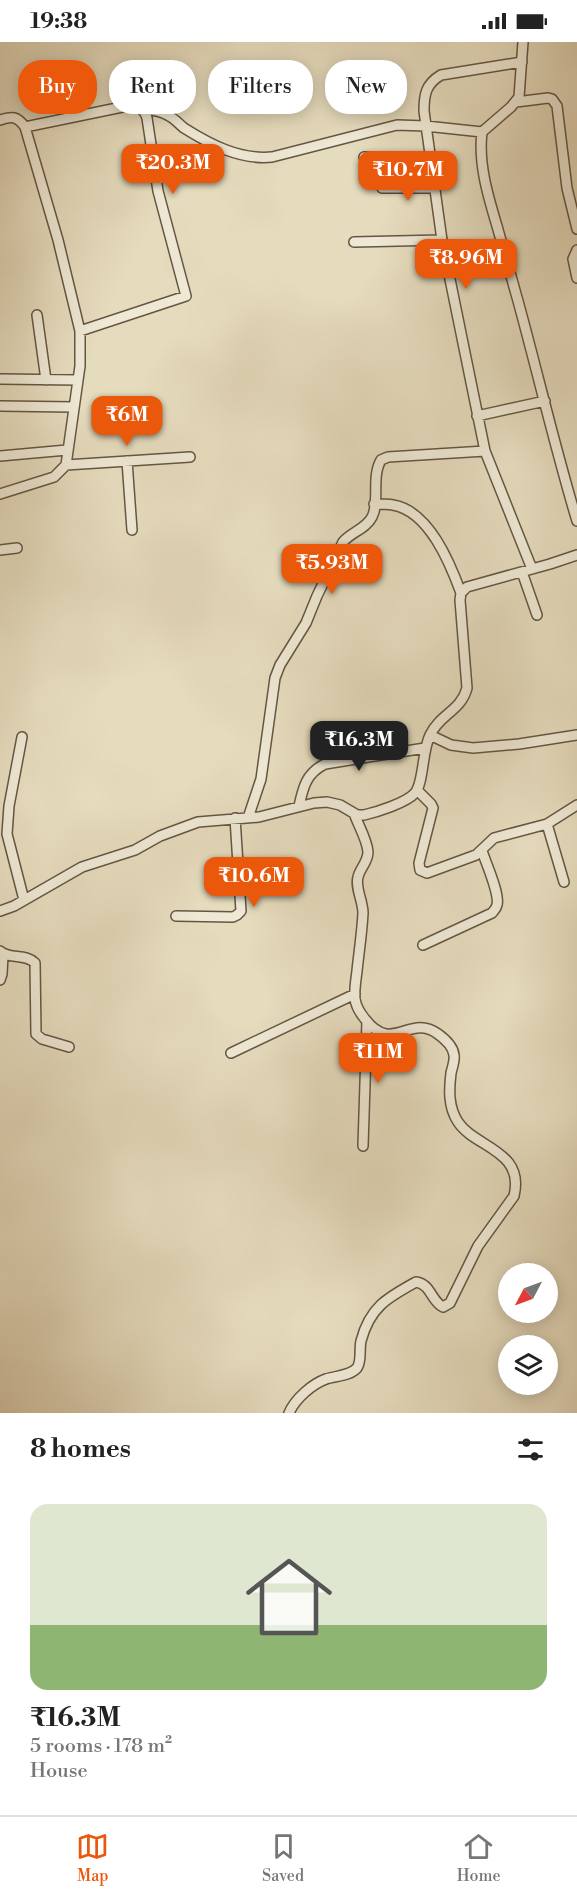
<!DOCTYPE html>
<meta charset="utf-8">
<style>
:root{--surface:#fff;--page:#f6f6f6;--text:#222;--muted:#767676;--line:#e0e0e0;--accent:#ea580c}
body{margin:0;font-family:"Libre Bodoni",serif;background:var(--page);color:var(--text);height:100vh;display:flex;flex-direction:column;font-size:22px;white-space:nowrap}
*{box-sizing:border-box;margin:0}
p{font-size:20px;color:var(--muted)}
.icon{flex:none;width:33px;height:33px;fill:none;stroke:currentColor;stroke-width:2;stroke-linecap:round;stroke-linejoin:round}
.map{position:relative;height:1371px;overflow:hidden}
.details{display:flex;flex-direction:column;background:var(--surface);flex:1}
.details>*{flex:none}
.guide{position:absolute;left:18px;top:18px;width:542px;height:54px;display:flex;gap:12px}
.needle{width:39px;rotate:229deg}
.controls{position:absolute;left:498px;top:1221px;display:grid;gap:12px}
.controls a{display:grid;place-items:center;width:60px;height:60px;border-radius:50%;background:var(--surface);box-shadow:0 3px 15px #0003;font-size:30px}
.price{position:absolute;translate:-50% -51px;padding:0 14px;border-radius:12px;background:var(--accent);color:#fff;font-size:20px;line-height:39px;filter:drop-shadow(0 2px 3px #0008)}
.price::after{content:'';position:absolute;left:50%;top:36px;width:18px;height:14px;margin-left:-9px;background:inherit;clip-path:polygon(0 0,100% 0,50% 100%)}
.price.active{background:#222;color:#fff}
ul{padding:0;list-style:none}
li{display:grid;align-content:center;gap:12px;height:318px;padding:0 30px}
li+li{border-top:2px solid var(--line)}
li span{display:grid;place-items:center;height:186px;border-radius:18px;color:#555}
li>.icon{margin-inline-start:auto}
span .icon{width:108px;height:108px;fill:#fffc;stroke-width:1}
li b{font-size:26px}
h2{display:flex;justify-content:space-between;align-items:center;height:72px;padding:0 30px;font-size:26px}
.pill{padding:0 21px;border-radius:24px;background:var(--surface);box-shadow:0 3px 15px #0003;font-size:21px;line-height:54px}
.pill.active{background:var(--accent);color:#fff}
.status{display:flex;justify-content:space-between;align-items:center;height:42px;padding:0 30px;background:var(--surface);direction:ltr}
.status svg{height:16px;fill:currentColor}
.menu{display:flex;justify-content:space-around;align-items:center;height:84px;border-top:2px solid var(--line);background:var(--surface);font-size:16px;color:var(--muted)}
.menu a{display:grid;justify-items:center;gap:3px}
.menu .active{color:var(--accent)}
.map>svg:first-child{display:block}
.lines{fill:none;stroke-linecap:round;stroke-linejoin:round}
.street-casing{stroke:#655644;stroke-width:12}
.street{stroke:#eee8d4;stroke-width:9}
</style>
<div class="status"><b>19:38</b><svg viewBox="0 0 49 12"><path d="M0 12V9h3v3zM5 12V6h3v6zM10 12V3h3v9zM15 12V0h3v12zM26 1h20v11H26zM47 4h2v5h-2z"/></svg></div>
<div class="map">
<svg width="577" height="1371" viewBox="0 0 577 1371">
<rect width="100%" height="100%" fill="#e5dbbd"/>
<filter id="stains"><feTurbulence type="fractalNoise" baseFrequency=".00333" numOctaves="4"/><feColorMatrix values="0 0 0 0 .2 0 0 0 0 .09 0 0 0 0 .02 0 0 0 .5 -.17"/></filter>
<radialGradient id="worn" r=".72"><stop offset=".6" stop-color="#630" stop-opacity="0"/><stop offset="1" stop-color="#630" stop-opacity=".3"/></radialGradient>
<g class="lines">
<defs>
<path id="street" d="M 523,0 L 519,55 L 511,65 L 482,90 C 478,121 488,154 497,184 C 504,209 511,234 518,259 C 538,332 555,406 577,479
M 522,20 L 441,33 C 426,42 424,52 424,69 L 442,198 L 485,409 L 532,527
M 516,60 L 548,56 L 552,57 L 557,64 L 567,146 L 577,187
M 142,67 C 151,68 161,68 169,74 C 175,77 179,82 184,86 C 211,103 240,118 272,115 L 397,83 L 426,84 L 482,90
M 0,78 C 12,74 17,74 25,85 L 58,198 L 80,289 L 80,324 L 66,423 L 54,435 L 0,452
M 25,85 L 127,64 C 138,64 144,66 147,76 L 158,149 L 186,254 L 80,289
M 364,115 L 431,117
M 382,146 L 435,146
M 354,200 L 442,198
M 577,208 L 573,217 L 577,236
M 37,273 L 46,338
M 0,337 L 78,338
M 0,364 L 73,365
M 477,374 L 545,359
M 0,414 L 67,408
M 127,419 L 132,488
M 66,423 L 190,415
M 374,462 C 380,462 387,462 393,463 C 429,469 450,521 461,551
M 0,508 L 17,506
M 522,530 L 537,573
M 430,693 L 451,703 L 473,706 L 519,702 L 577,693
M 22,695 L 9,764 L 7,792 L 24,858
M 417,748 L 431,762 L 433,766 L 419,821 L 420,828 L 427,831 L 476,813 L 494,796 L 547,782 L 577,763
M 299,764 C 303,746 306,731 325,722 L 425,706
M 248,776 L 261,737 L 275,636 L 280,623 L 306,581 L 317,554 L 343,500 C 351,490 366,487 372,475 C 380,460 371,435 381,418 L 388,415 L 485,409
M 547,782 L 564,840
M 0,869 L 14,864 L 82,825 L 135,808 L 160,794 L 198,780 L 259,775 L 314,761 L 327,760 L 340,763 L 357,773 L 364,773 C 377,770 406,761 415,751 C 424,740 422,709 430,693 C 440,672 461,669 467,646 L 460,558 L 461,551 L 467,545 L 550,522 L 577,513
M 176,874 L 233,875 L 237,873 L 241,869 L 235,776
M 423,903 L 492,871 C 494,868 496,867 497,863 C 500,852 486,821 482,809
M 0,909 C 10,918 25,911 35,921 L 36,992 L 42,997 L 69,1005
M 0,938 L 2,932 L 3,913
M 231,1011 L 355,952
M 363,1104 L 367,979
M 289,1371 C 295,1357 312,1342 326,1337 C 335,1334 350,1334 357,1326 C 362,1319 359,1307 361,1299 C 370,1265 387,1256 416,1240 C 431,1242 431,1259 443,1265 L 450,1261 L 478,1204 L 514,1154 C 525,1108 475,1106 458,1080 C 448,1065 449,1047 451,1031 C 452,1026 455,1019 454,1013 C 453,1004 445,997 438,992 C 409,971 393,1013 365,977 C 360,971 356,964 355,957 C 354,948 356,938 357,929 C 359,910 362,890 363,871 C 363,859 355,846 358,835 C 360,826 368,820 368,810 C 367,797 358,783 354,771"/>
</defs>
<use href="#street" class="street-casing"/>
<use href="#street" class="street"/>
</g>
<rect width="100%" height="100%" filter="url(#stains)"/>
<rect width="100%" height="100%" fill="url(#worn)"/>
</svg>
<div class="controls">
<a><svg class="needle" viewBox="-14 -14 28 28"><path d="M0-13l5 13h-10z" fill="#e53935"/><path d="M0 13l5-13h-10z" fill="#767676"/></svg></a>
<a><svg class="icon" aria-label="layers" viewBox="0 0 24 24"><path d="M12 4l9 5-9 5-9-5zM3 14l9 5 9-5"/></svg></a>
</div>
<b class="price" style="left:173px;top:153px">₹20.3M</b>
<b class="price" style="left:408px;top:160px">₹10.7M</b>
<b class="price" style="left:466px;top:248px">₹8.96M</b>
<b class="price" style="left:127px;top:405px">₹6M</b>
<b class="price" style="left:332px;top:553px">₹5.93M</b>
<b class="price active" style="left:359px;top:730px">₹16.3M</b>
<b class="price" style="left:254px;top:866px">₹10.6M</b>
<b class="price" style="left:378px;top:1042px">₹11M</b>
<div class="guide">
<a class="pill active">Buy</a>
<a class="pill">Rent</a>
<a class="pill">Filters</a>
<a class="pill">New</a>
</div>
</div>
<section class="details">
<h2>8 homes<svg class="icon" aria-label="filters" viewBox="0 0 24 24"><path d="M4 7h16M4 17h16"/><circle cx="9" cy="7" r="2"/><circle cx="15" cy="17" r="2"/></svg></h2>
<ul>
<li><span style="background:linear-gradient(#dfe7d0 65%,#8fb573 0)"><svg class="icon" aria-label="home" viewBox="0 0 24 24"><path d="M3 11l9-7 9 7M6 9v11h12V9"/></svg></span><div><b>₹16.3M</b><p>5 rooms · 178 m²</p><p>House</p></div></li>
</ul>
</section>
<nav class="menu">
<a class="active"><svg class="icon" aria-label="map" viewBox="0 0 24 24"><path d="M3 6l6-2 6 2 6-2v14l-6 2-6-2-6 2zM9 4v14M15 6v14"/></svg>Map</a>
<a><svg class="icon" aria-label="saved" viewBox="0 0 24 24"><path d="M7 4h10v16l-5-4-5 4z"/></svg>Saved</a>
<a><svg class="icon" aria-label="home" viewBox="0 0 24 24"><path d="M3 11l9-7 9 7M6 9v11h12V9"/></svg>Home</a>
</nav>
